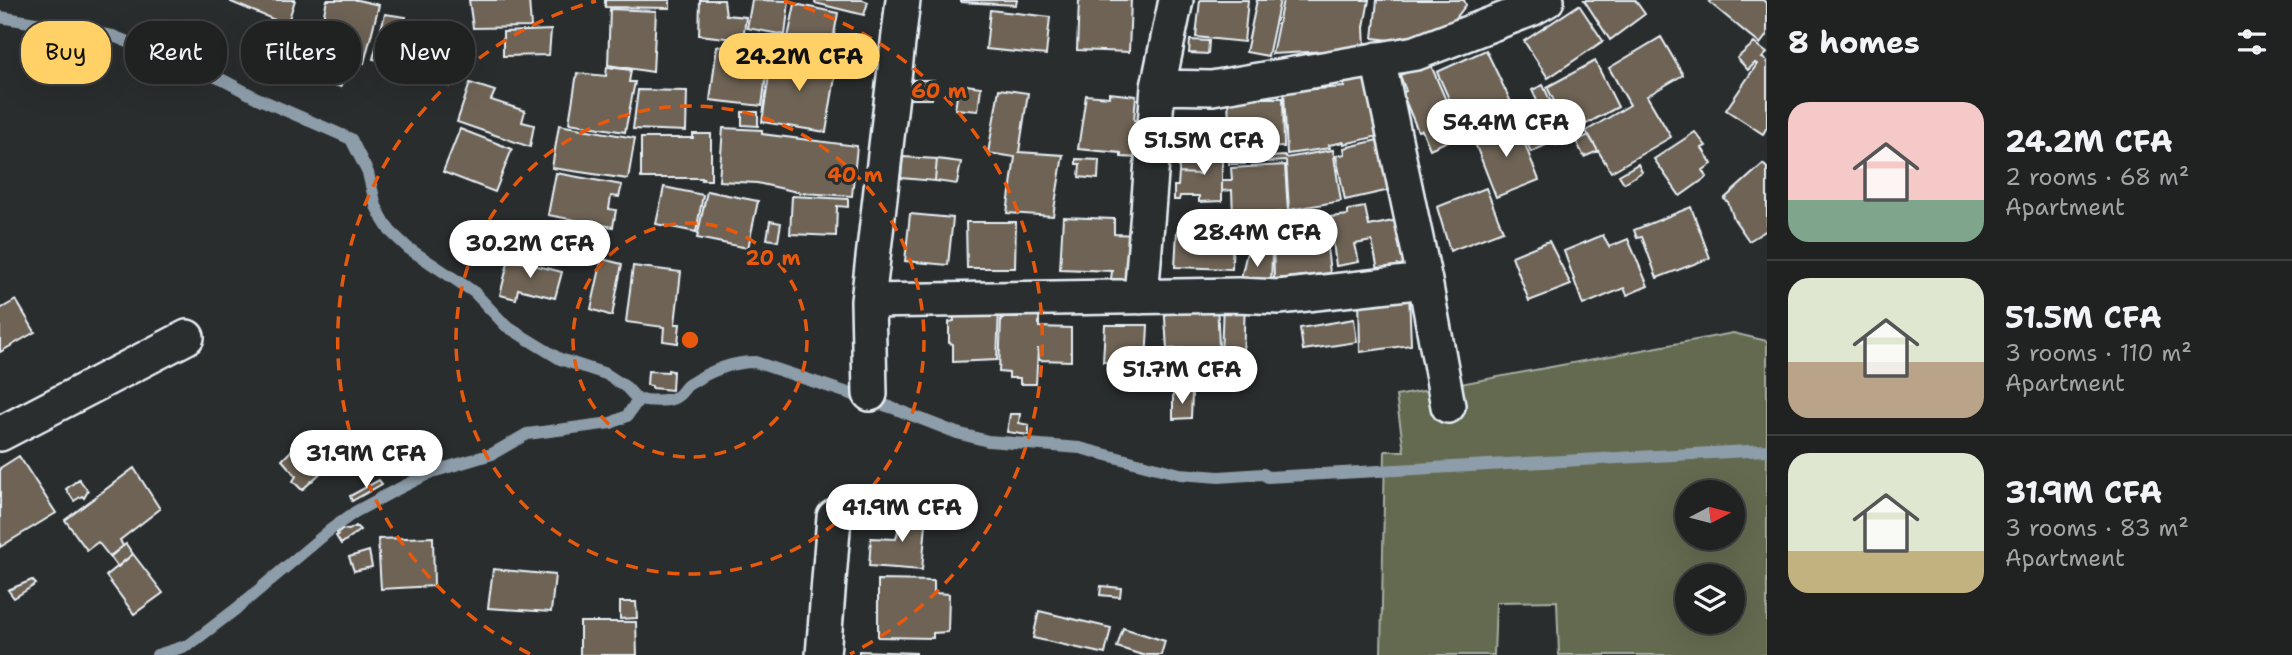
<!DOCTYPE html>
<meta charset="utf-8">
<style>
:root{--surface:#202222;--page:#282a2a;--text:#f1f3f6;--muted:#a2a4a5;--line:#3d3f40;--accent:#ffd166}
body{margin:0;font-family:"Shantell Sans",sans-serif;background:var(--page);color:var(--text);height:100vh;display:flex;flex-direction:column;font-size:26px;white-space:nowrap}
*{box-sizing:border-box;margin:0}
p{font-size:23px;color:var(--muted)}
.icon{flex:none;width:38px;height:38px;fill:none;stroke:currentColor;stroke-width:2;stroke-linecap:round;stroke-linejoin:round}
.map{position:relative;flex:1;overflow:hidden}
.drawer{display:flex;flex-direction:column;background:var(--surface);width:525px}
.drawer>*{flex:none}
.guide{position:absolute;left:21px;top:21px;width:665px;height:63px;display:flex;gap:14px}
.needle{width:46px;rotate:83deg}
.buttons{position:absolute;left:1675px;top:480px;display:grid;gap:14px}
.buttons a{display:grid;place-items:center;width:70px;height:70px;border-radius:50%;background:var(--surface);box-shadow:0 7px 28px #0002,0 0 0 2px var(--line);font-size:35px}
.price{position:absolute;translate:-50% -60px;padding:0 16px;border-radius:24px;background:#fff;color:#222;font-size:23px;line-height:46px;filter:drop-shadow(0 2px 4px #0008)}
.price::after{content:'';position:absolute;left:50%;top:42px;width:21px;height:16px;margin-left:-10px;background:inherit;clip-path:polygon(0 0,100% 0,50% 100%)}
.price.current{background:var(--accent);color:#111}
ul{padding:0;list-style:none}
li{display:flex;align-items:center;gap:21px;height:175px;padding:0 21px}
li+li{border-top:2px solid var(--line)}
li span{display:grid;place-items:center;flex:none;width:196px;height:140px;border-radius:21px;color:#555}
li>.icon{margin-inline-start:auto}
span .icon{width:84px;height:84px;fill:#fffc;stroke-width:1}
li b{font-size:30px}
h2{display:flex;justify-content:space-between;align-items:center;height:84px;padding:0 21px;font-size:30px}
.tag{padding:0 24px;border-radius:28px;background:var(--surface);box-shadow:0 7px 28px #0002,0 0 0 2px var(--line);font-size:24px;line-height:63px}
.tag.current{background:var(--accent);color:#111}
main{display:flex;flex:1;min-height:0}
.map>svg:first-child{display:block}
.green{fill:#636a50;stroke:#a6aea4;stroke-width:2;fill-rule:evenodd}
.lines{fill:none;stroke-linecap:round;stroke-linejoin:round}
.stream{stroke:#8d9da9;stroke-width:12}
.building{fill:#6e6455;stroke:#e8f1f8;stroke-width:2}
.street-casing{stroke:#e8f1f8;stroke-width:38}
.street{stroke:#2a2d2e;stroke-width:33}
.ring{fill:none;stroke:#e8590c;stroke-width:3.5;stroke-dasharray:12 9}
.centre{fill:#e8590c;stroke:#2a2d2e;stroke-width:3.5}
.ring-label{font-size:21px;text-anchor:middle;font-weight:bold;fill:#e8590c;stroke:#2a2d2e;stroke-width:6;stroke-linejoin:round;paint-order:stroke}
</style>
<main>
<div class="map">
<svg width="1767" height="655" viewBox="0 0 1767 655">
<rect width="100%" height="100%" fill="#2a2d2e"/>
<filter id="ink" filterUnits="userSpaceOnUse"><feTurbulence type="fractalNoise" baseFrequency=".0143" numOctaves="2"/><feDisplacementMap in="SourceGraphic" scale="14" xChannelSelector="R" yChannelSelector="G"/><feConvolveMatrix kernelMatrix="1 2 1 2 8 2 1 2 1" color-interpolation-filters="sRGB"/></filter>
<g filter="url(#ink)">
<path class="green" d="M 1733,333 L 1767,341 L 1767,655 L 1559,655 L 1557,601 L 1496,602 L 1494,655 L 1381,655 L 1385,451 L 1404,451 L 1396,396 ZM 1687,492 L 1732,492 L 1732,537 L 1687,537 ZM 1687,576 L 1732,576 L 1732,621 L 1687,621 Z"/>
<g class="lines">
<path class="stream" d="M 0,17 L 113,36 L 223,80 L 257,98 L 351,139 L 368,173 L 376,206 L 383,220 L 390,231 L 408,248 L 474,292 L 506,326 L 560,359 L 606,374 L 626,387 L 638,400 C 649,400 666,403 676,397 C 681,395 684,388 688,385 C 708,372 730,362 755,362 L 893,408 L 957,433 L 988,441 L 1080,448 L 1180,474 L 1219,477 L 1263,474 L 1268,477 L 1767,450
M 157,655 L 189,645 L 236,609 L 330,530 L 355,512 L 392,492 L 432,472 L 492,454 L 527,434 L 611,423 L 627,416 L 638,400"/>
</g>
<path class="building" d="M 232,0 L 295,0 L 287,25 L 231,2 Z
M 327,0 L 358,0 L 379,5 L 364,63 L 316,50 Z
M 469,0 L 529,0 L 531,27 L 473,28 Z
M 605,0 L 670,0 L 670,8 L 605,7 Z
M 700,0 L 724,0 L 726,15 L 746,17 L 743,40 L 699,35 Z
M 752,0 L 789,1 L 785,35 L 747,28 Z
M 816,0 L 863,0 L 868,2 L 864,15 L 815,3 Z
M 961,0 L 1017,0 L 1016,5 L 961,2 Z
M 1079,0 L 1131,0 L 1129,52 L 1077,50 Z
M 1200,0 L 1248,0 L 1244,42 L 1196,37 Z
M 1257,0 L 1280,0 L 1268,56 L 1246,52 Z
M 1283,0 L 1369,0 L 1364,27 L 1365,49 L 1272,54 Z
M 1377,0 L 1464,0 L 1466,5 L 1452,23 L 1415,43 L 1373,38 Z
M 1584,0 L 1635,0 L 1645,14 L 1610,40 Z
M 1711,0 L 1763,0 L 1767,4 L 1767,35 L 1760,44 L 1709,2 Z
M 795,4 L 838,13 L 830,56 L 786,47 Z
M 1579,5 L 1603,41 L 1548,78 L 1524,41 Z
M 610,9 L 656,11 L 653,72 L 608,65 Z
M 990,10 L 1050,17 L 1046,55 L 986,49 Z
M 385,14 L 406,17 L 395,63 L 373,59 Z
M 551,30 L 549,55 L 503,56 L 503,32 Z
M 1661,37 L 1683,75 L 1647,96 L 1671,137 L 1611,172 L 1586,131 L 1630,105 L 1609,68 Z
M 1190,40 L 1209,41 L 1208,54 L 1189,53 Z
M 1754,43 L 1767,53 L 1762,58 L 1767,61 L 1767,127 L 1763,134 L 1726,110 L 1757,64 L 1755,63 L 1748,70 L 1737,58 Z
M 717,46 L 769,53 L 762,106 L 710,100 Z
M 1486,50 L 1511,102 L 1497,108 L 1501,123 L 1462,138 L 1461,135 L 1430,149 L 1422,130 L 1418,131 L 1402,93 L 1406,91 L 1400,75 L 1430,63 L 1454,119 L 1457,117 L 1437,72 Z
M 772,55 L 837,65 L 826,132 L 762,122 Z
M 323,58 L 348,67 L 341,87 L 316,79 Z
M 1595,61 L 1618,107 L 1571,132 L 1573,137 L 1556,145 L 1547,123 L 1561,115 L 1547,87 Z
M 607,67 L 631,70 L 629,82 L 635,82 L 625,132 L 569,123 L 577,73 L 606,76 Z
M 1376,77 L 1387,134 L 1344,144 L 1344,142 L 1329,145 L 1330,148 L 1287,154 L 1284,91 L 1344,87 L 1343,82 Z
M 907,80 L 934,80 L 932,99 L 906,99 Z
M 470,83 L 495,91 L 491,100 L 525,111 L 522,122 L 534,125 L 530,147 L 457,122 Z
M 959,84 L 981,87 L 978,111 L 955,109 Z
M 1543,85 L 1550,100 L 1541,105 L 1551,133 L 1544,136 L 1546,145 L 1531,152 L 1515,117 L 1539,105 L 1532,90 Z
M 999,89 L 1028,93 L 1019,152 L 1063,155 L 1053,216 L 1007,213 L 1015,157 L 988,153 Z
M 638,90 L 687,91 L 686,131 L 633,129 Z
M 1109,93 L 1136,96 L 1134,120 L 1144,121 L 1140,158 L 1121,157 L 1121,153 L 1078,149 L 1086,95 L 1109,97 Z
M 1228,98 L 1283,98 L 1284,147 L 1230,148 Z
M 742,112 L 758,112 L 758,126 L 742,125 Z
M 1516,122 L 1539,180 L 1496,197 L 1473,138 Z
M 559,125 L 635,138 L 628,179 L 552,168 Z
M 723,128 L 762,130 L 762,134 L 857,146 L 852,196 L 802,193 L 757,183 L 719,181 Z
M 460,129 L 512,149 L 495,192 L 443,172 Z
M 1695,132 L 1706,146 L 1702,148 L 1712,164 L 1703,170 L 1707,177 L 1680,196 L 1654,159 Z
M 693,134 L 711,134 L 711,180 L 702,180 L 703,178 L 641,178 L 641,138 L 693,138 Z
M 1589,135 L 1598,151 L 1584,157 L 1576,141 Z
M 1390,137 L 1399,188 L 1345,200 L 1336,156 L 1345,154 L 1344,148 Z
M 1179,144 L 1201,144 L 1200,174 L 1179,173 Z
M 1201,144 L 1222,144 L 1222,201 L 1199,202 L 1199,196 L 1180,196 L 1179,200 L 1174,200 L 1174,186 L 1178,186 L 1179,173 L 1200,174 Z
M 1229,149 L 1246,149 L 1245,164 L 1229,164 Z
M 1333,150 L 1341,201 L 1289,210 L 1286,161 L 1267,162 L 1267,157 L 1285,156 L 1286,158 Z
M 903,157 L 937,159 L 935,181 L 901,178 Z
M 937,159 L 961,162 L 957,184 L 935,181 Z
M 1076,159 L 1099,160 L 1098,179 L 1079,177 L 1080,164 L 1076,164 Z
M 1638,164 L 1642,172 L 1624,183 L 1619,175 Z
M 1763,164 L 1767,168 L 1767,230 L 1749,241 L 1734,219 L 1728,202 L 1724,199 Z
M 1285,165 L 1288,212 L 1233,215 L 1232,190 L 1222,191 L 1222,180 L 1232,180 L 1231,168 Z
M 556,173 L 622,185 L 619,197 L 611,196 L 609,209 L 616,210 L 613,227 L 548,215 Z
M 664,187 L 703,195 L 696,232 L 656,224 Z
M 1486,188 L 1503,231 L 1450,251 L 1437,207 Z
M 707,191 L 758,201 L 748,248 L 697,238 Z
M 792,196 L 848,199 L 848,207 L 837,206 L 836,236 L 790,234 Z
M 1365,207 L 1369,226 L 1407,218 L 1417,261 L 1378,270 L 1372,241 L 1355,244 L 1359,262 L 1336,266 L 1330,217 L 1348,215 L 1348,210 Z
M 1691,207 L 1710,258 L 1657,278 L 1642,237 L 1637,238 L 1634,230 Z
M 910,214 L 953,218 L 948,265 L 905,261 Z
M 1063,217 L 1114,219 L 1114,234 L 1138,235 L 1136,280 L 1111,279 L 1112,271 L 1060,269 Z
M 1204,217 L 1233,219 L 1232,269 L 1175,267 L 1177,231 L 1205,230 Z
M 770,221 L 781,223 L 778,241 L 767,239 Z
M 966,222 L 1016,222 L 1015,268 L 967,268 Z
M 1324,222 L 1330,273 L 1274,279 L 1273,233 L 1292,233 L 1292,245 L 1299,246 L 1296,225 Z
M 1603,235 L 1609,247 L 1628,239 L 1648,286 L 1627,295 L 1624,288 L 1583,305 L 1564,251 Z
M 1549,241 L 1571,285 L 1529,301 L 1512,256 Z
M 1247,252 L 1272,254 L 1271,285 L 1240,282 Z
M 509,259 L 562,272 L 555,298 L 518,289 L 516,299 L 500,295 Z
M 602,259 L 622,264 L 612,316 L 591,309 Z
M 633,266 L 681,272 L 675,324 L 680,324 L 678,343 L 663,341 L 664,327 L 626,322 Z
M 1409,292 L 1411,345 L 1360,352 L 1359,296 Z
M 16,300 L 35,332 L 0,352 L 0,309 Z
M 1217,300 L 1219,347 L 1167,349 L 1164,303 Z
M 1223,300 L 1245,300 L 1243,361 L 1221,360 Z
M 999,308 L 997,360 L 953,362 L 953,344 L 949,343 L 949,322 L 954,321 L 953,312 Z
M 1018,316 L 1039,316 L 1039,327 L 1071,328 L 1071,361 L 1039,360 L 1038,348 L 1036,384 L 1020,384 L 1020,378 L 1009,378 L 1009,373 L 999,372 L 1001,318 L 1018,318 Z
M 1354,319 L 1357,342 L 1303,350 L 1300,328 Z
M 1105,325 L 1148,325 L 1146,363 L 1103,362 Z
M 668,370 L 673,371 L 672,390 L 652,388 L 652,386 L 647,385 L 648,371 L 668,372 Z
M 1173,394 L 1192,394 L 1191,418 L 1173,419 Z
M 1010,414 L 1020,414 L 1019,423 L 1029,425 L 1029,435 L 1007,432 Z
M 300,442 L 326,468 L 302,490 L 293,481 L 296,476 L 282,460 Z
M 19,456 L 56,513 L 0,547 L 0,468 Z
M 134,468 L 160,509 L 120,540 L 123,546 L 110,557 L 98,542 L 87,550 L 65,520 Z
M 79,479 L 88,491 L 84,498 L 82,496 L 74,501 L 66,489 Z
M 379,480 L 382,484 L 352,501 L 350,496 Z
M 903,510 L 927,512 L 922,570 L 869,566 L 871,538 L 896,539 Z
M 356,526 L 360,530 L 341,544 L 336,536 L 338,535 L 337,533 L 342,529 L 349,530 Z
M 433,537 L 434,586 L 381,589 L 378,539 Z
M 126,544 L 133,554 L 118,567 L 110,556 Z
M 369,551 L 372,567 L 354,571 L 349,557 Z
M 133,554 L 163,593 L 134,614 L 106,576 Z
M 493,569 L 555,575 L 551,612 L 488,608 Z
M 32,580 L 36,584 L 14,598 L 8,590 Z
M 878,580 L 934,581 L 934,593 L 949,594 L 948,632 L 933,633 L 933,638 L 878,637 Z
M 1101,586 L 1121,588 L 1120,597 L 1100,595 Z
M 620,602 L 636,602 L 637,618 L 620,619 Z
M 1039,611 L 1111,628 L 1105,654 L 1033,638 Z
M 580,622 L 636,622 L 637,655 L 580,655 Z
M 1123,628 L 1165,641 L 1161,655 L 1142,655 L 1117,647 Z
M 859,651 L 916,653 L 916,655 L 859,655 Z"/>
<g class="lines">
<defs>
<path id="street" d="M 1378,59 L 1425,281 L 1448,406
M 1158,87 L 1212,88 L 1416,53 L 1531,9 L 1547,0
M 1141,297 L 1158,87 L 1176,0
M 868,301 L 1238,295 L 1279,297 L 1425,281
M 870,394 L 868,301 L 903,0
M 0,434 L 187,337
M 823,655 L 834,517"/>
</defs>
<use href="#street" class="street-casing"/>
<use href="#street" class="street"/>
</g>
</g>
<g class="ring">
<circle cx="690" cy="340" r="117"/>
<circle cx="690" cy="340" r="234"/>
<path d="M530 654A352 352 0 0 1 596 1M784 1A352 352 0 0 1 850 654"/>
</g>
<circle cx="690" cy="340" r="10" class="centre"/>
<g class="ring-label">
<text x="939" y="98">60 m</text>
<text x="855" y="182">40 m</text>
<text x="773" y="265">20 m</text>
</g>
</svg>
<div class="buttons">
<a><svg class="needle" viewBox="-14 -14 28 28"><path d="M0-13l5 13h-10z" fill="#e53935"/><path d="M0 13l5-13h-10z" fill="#a2a4a5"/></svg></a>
<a><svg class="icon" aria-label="layers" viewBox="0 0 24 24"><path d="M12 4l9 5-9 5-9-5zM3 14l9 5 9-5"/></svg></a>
</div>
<b class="price current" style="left:799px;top:93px">24.2M CFA</b>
<b class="price" style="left:1506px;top:159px">54.4M CFA</b>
<b class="price" style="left:1204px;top:177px">51.5M CFA</b>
<b class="price" style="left:1257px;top:269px">28.4M CFA</b>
<b class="price" style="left:530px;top:280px">30.2M CFA</b>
<b class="price" style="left:1182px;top:406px">51.7M CFA</b>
<b class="price" style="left:366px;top:490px">31.9M CFA</b>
<b class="price" style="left:902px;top:544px">41.9M CFA</b>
<div class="guide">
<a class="tag current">Buy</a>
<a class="tag">Rent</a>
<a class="tag">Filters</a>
<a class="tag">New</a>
</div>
</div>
<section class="drawer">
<h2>8 homes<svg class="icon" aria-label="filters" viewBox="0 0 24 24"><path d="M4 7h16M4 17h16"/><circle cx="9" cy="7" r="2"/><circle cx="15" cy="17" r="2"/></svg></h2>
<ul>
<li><span style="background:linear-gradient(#f6c9c9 70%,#7fa58c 0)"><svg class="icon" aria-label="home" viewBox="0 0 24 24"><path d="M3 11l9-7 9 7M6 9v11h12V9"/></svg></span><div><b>24.2M CFA</b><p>2 rooms · 68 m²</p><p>Apartment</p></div></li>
<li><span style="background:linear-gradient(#dfe7d0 60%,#b9a48a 0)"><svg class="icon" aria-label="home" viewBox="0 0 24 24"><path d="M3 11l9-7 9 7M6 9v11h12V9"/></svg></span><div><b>51.5M CFA</b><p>3 rooms · 110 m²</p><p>Apartment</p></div></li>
<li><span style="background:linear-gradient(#dfe7d0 70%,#c2b280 0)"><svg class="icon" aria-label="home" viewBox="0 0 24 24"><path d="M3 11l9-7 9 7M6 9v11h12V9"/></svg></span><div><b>31.9M CFA</b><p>3 rooms · 83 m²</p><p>Apartment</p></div></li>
</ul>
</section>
</main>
